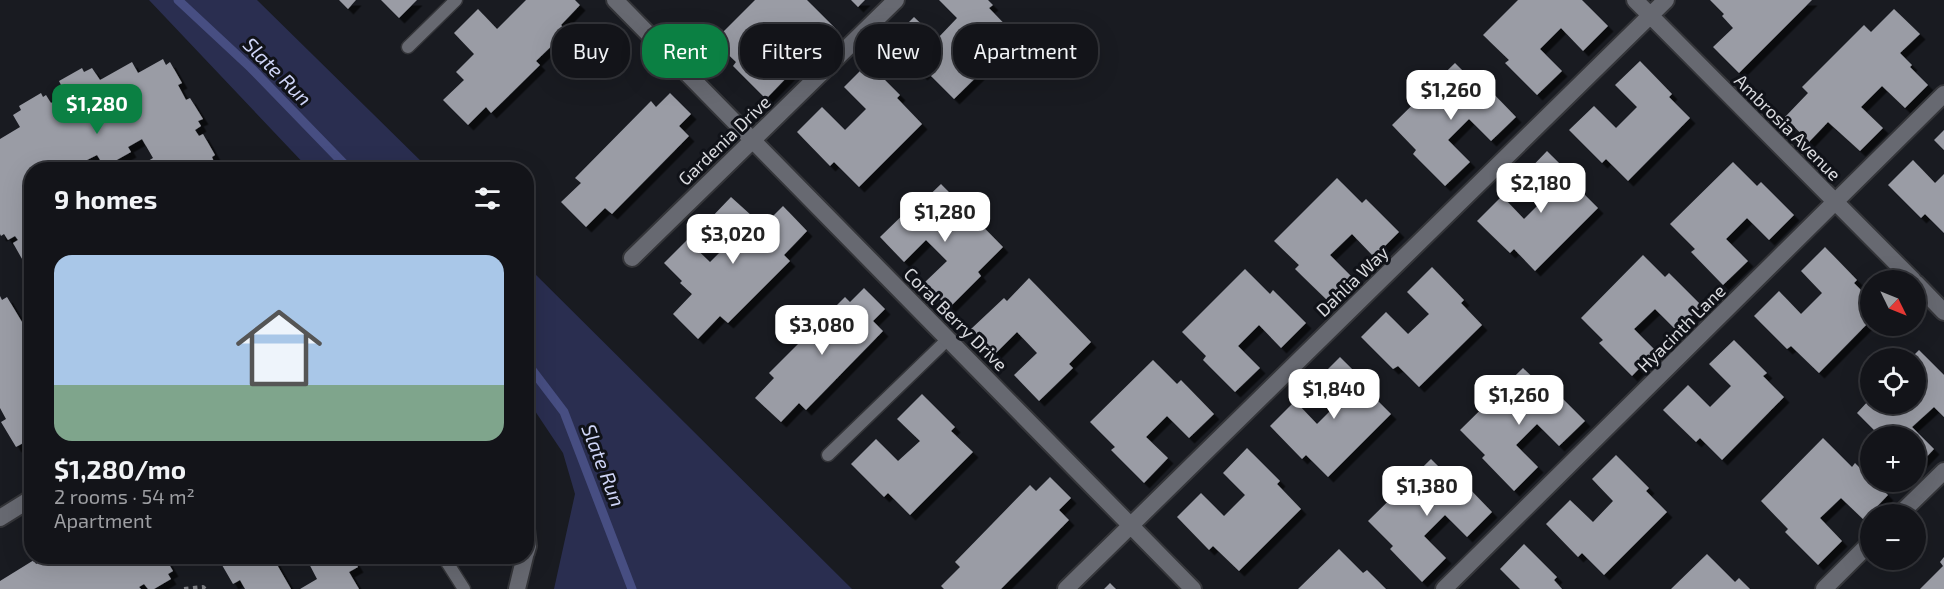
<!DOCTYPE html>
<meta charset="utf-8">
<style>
:root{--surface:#131419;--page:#1c1d22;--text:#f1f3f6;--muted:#9d9ea2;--line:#323338;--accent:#0b8043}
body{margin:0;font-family:"Exo 2",sans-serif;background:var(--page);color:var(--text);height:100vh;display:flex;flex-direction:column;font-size:22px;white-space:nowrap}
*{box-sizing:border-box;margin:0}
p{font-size:20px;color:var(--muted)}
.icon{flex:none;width:33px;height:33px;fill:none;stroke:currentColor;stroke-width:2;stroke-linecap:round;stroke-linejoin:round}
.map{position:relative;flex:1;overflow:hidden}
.details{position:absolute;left:24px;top:162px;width:510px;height:402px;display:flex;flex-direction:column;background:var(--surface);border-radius:24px;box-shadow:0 6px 24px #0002,0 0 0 2px var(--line)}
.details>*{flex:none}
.hud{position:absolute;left:552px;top:24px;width:570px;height:54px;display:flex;gap:12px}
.needle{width:39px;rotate:133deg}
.fabs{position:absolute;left:1860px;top:270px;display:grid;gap:12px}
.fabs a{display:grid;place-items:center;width:66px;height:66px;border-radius:50%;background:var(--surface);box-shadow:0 6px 24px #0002,0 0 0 2px var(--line);font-size:30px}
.price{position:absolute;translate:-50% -51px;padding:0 14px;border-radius:12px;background:#fff;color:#222;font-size:20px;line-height:39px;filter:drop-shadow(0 2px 3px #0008)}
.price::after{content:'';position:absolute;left:50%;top:36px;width:18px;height:14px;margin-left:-9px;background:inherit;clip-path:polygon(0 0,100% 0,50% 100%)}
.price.on{background:var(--accent);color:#fff}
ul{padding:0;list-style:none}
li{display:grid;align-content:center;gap:12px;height:318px;padding:0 30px}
li span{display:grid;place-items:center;height:186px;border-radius:18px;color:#555}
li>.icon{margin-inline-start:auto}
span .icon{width:108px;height:108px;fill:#fffc;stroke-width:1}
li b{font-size:26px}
h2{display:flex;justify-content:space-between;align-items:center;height:72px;padding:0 30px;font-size:26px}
.pill{padding:0 21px;border-radius:24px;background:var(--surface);box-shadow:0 6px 24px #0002,0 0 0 2px var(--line);font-size:21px;line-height:54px}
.pill.on{background:var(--accent);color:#fff}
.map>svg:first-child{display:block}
.green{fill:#2a2e50}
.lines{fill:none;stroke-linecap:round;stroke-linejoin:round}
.stream{stroke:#474e82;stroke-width:9}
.building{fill:#9a9ca5;filter:url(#shadow)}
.service-casing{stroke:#343539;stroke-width:15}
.minor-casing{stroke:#343539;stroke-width:20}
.path{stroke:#7c7d82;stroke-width:4;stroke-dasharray:4.5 4.5;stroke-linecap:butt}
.service{stroke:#676971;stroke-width:12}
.minor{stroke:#676971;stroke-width:16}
.labels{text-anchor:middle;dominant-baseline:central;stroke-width:6;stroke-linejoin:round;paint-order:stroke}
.street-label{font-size:18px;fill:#d9dade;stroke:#101218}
.water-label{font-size:20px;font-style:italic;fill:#ced4f6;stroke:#101218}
</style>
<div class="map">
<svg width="1944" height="589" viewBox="0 0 1944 589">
<defs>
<filter id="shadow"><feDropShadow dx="5.5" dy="5.5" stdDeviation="0" flood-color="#0009"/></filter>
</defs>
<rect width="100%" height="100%" fill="#191b21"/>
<path class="green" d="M 149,0 L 257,0 L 429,169 L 309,169 Z
M 527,266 L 852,589 L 554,589 L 575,494 L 563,453 L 527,399 Z"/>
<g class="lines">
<path class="stream" d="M 178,0 L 251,68 L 350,170
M 526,362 L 564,412 L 632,589"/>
</g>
<path class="building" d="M 339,0 L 356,0 L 348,9 Z
M 381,0 L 417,0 L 399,18 Z
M 526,0 L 575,0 L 580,5 L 561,25 L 567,31 L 536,61 L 540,65 L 491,113 L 486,107 L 468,125 L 443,100 L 464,80 L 456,72 L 474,54 L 454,33 L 478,9 L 497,29 Z
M 755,0 L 807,0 L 836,29 L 811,53 L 789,31 L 768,52 L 790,74 L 766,99 L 733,66 L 736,62 L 714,41 Z
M 851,0 L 865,0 L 858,7 Z
M 939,0 L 988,0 L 993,5 L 989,8 L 1017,37 L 954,99 L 926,71 L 922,75 L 889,42 L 914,17 L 937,39 L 957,18 Z
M 1518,0 L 1582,0 L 1608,26 L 1583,51 L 1561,28 L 1540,49 L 1562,71 L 1537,95 L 1505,63 L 1509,60 L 1483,35 Z
M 1710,0 L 1812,0 L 1739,73 L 1713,47 L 1733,28 L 1722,16 L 1724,14 Z
M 1894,9 L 1920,34 L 1900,53 L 1912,65 L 1910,67 L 1928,85 L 1905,108 L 1882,86 L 1861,107 L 1883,128 L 1860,151 L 1828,122 L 1809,142 L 1785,117 L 1808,93 L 1802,87 L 1864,25 L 1871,32 Z
M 163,59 L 166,65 L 170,62 L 182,83 L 178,85 L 186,100 L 190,98 L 203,119 L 198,121 L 201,126 L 195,130 L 199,136 L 203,134 L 215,155 L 212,157 L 214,162 L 202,170 L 146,170 L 143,164 L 153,158 L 142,139 L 128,147 L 131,152 L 106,166 L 104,162 L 102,163 L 97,155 L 85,161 L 89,170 L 32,170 L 32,262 L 26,266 L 13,243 L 18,240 L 15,236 L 8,240 L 4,234 L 1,236 L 0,234 L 0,139 L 20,127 L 13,115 L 21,110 L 19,106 L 41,93 L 43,97 L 46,95 L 51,103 L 64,96 L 59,86 L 61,85 L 59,81 L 82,68 L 84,72 L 92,68 L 100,80 L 132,62 L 138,73 Z
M 1640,61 L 1672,94 L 1669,97 L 1690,118 L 1628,181 L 1606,159 L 1602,163 L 1569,130 L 1594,106 L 1616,128 L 1637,107 L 1615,85 Z
M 868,63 L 900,95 L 897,98 L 922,124 L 859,187 L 834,162 L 830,166 L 797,132 L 822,107 L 845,130 L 866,109 L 844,87 Z
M 1455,63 L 1479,87 L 1483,83 L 1516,117 L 1491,141 L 1469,119 L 1448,140 L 1470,162 L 1445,186 L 1413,154 L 1416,150 L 1392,125 Z
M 670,93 L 691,114 L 679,126 L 689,136 L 612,214 L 605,208 L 586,227 L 561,202 L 581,183 L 575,178 L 651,101 L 656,107 Z
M 1944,130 L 1944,150 L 1934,140 Z
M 1547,151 L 1580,184 L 1577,187 L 1598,208 L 1535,271 L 1514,249 L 1510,253 L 1477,221 L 1502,196 L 1524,219 L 1545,198 L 1523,176 Z
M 1913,160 L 1935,183 L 1944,174 L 1944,233 L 1925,214 L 1921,218 L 1888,185 Z
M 1733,162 L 1757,186 L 1761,182 L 1794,215 L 1769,240 L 1747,218 L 1726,239 L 1748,261 L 1723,285 L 1691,252 L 1695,249 L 1670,224 Z
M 1337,178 L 1362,203 L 1366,199 L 1399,232 L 1374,257 L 1352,234 L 1330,255 L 1352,277 L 1328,301 L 1295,269 L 1299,265 L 1274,241 Z
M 941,184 L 1003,247 L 978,272 L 981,276 L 949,308 L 924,283 L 947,261 L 926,240 L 904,262 L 880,237 L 913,205 L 916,208 Z
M 731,197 L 763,226 L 783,206 L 807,231 L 784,255 L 790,261 L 728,323 L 720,316 L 698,339 L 673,314 L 692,294 L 680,283 L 682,281 L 664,263 L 687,240 L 710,262 L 731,241 L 709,220 Z
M 1825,247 L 1857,280 L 1854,283 L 1870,299 L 1870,321 L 1819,373 L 1791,346 L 1787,349 L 1754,316 L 1779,291 L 1801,314 L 1822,293 L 1801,271 Z
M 1643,255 L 1665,277 L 1669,273 L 1702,306 L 1677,331 L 1655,309 L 1634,329 L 1656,351 L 1632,376 L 1599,343 L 1603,340 L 1581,318 Z
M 1432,267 L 1464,300 L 1461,303 L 1482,325 L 1419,387 L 1398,366 L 1393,369 L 1361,337 L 1386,312 L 1408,334 L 1429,314 L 1407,292 Z
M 1245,269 L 1270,294 L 1273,290 L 1306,323 L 1281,348 L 1259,325 L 1238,346 L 1260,368 L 1235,392 L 1203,360 L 1206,356 L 1182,332 Z
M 1029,278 L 1091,342 L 1069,364 L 1073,368 L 1039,401 L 1014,375 L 1037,353 L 1017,332 L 995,354 L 971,329 L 1004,298 L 1007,301 Z
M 864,288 L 885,309 L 873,321 L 883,331 L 806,410 L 799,403 L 781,422 L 755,398 L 774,378 L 769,373 L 845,297 L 850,302 Z
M 0,296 L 2,300 L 7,297 L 28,332 L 22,335 L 32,351 L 32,438 L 16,447 L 1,422 L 6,419 L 0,408 Z
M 1734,340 L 1767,373 L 1763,376 L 1784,397 L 1722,460 L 1700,438 L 1696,442 L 1663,410 L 1688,385 L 1710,407 L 1731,386 L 1709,364 Z
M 1919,350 L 1944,375 L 1944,417 L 1934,407 L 1912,427 L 1934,449 L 1916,468 L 1916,436 L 1880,436 L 1857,413 L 1870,399 L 1870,404 L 1916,404 L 1916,358 L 1911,358 Z
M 1340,357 L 1373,390 L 1370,393 L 1391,414 L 1328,477 L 1306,455 L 1302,459 L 1270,426 L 1295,401 L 1317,424 L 1338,403 L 1316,381 Z
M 1153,360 L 1177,384 L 1181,380 L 1214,414 L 1189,438 L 1167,416 L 1146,437 L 1168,458 L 1144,483 L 1111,450 L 1115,447 L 1090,422 Z
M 1523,368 L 1548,392 L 1552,388 L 1585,421 L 1559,446 L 1537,424 L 1516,445 L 1538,467 L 1514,491 L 1482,458 L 1485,455 L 1460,430 Z
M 922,394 L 955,427 L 951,431 L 973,452 L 910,515 L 888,493 L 884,497 L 851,464 L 876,439 L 898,461 L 920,441 L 897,419 Z
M 1823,438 L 1852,467 L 1855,463 L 1870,478 L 1870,482 L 1875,482 L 1888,495 L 1864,520 L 1841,498 L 1820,518 L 1842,541 L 1818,565 L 1785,532 L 1788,529 L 1761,501 Z
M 1247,448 L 1280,481 L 1277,484 L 1301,509 L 1239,571 L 1213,546 L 1209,550 L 1177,517 L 1201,493 L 1224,516 L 1245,495 L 1223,473 Z
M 1616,455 L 1649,488 L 1646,491 L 1667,512 L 1604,575 L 1582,553 L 1578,557 L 1546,524 L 1570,500 L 1593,522 L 1613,501 L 1592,479 Z
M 1431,459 L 1455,483 L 1460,479 L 1492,512 L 1467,537 L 1445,515 L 1424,536 L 1446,558 L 1422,582 L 1390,549 L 1393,546 L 1368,521 Z
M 1050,477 L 1071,498 L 1059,510 L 1069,520 L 1001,589 L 944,589 L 941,586 L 960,567 L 955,562 L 1030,485 L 1036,491 Z
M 1524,544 L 1557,577 L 1554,580 L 1562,589 L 1520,589 L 1500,569 Z
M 1339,549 L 1363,573 L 1367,570 L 1386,589 L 1298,589 Z
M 1707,554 L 1735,582 L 1739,578 L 1750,589 L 1671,589 Z
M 49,556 L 54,556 L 60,566 L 75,556 L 79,556 L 82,562 L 92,556 L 164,556 L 173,571 L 168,574 L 171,579 L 154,589 L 148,589 L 144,584 L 139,587 L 141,589 L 0,589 L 0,581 L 34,560 L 36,564 Z
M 228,556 L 272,556 L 291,589 L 245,589 L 240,580 L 233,584 L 222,565 L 230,560 Z
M 305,556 L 351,556 L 358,567 L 349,572 L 359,589 L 300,589 L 317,579 Z
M 1944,557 L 1944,589 L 1920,589 L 1943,566 L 1940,562 Z
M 1110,583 L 1116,589 L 1104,589 Z"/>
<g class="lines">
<defs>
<path id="service" d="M 408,47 L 456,0
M 828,455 L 948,339
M 443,556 L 464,589"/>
<path id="minor" d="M 615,0 L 1193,589
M 1635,0 L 1913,280
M 632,258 L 896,0
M 1916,283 L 1944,312
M 1900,514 L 1944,471
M 0,518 L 32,498
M 526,529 L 528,546 L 526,553
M 517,589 L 525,556
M 1066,589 L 1666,0
M 1444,589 L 1944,94
M 1824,589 L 1870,543"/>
</defs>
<use href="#service" class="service-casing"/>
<use href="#minor" class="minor-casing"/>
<path class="path" d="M 184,589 L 203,587 L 205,589"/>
<use href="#service" class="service"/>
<use href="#minor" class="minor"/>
</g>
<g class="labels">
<g class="street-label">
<text transform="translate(1788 127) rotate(45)">Ambrosia Avenue</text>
<text transform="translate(724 140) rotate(-44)">Gardenia Drive</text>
<text transform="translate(1352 281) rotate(-44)">Dahlia Way</text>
<text transform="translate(956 319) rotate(45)">Coral Berry Drive</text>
<text transform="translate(1681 328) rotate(-45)">Hyacinth Lane</text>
</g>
<g class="water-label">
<text transform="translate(278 71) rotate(45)">Slate Run</text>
<text transform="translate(604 465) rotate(69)">Slate Run</text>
</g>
</g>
</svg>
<div class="fabs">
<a><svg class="needle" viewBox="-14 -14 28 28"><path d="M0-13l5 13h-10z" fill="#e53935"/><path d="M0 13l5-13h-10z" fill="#9d9ea2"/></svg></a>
<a><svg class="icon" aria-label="locate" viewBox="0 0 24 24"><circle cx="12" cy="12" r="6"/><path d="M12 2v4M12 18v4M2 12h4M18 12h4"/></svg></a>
<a>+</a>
<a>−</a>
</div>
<b class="price" style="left:1451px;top:121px">$1,260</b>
<b class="price on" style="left:97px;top:135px">$1,280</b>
<b class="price" style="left:1541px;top:214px">$2,180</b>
<b class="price" style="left:945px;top:243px">$1,280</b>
<b class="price" style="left:733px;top:265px">$3,020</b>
<b class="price" style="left:822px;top:356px">$3,080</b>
<b class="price" style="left:1334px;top:420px">$1,840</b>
<b class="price" style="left:1519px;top:426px">$1,260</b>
<b class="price" style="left:1427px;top:517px">$1,380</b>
<div class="hud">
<a class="pill">Buy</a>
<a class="pill on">Rent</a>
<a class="pill">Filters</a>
<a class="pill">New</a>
<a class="pill">Apartment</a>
</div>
<section class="details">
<h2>9 homes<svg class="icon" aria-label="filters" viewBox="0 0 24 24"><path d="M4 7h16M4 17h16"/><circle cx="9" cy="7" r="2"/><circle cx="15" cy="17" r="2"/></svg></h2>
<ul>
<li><span style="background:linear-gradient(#a9c7e8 70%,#7fa58c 0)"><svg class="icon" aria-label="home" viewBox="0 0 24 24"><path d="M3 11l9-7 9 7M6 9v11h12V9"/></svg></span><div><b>$1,280/mo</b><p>2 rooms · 54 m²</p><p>Apartment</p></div></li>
</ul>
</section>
</div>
